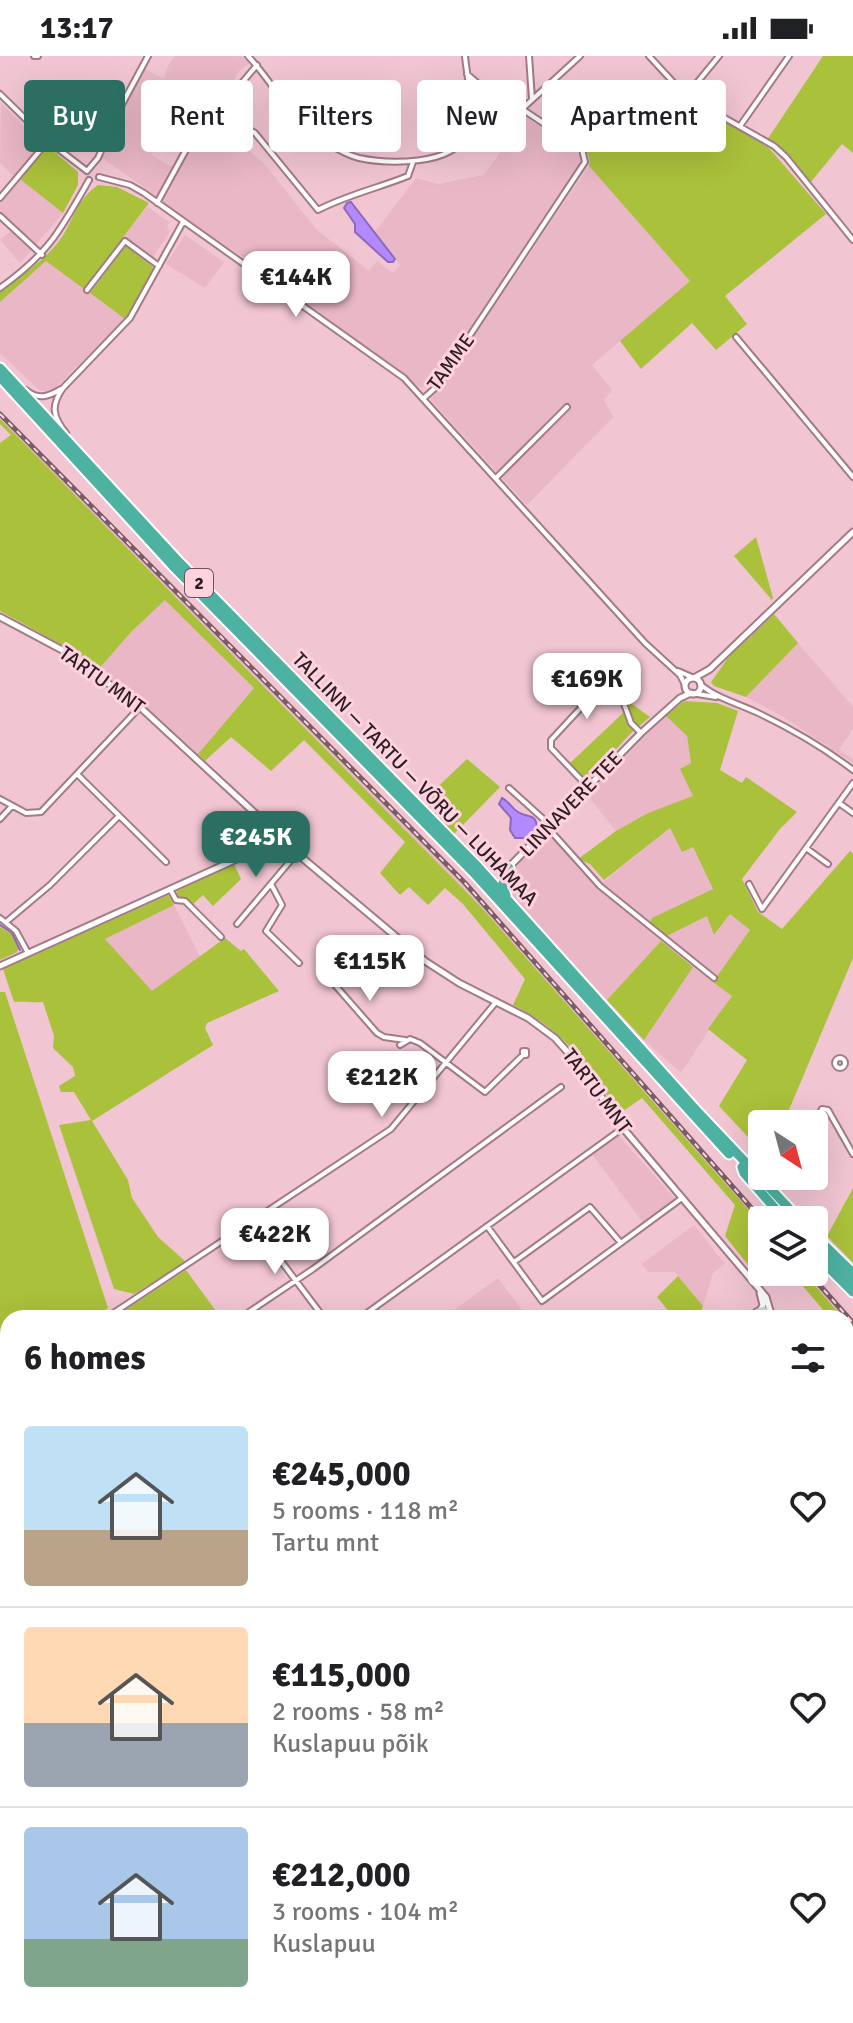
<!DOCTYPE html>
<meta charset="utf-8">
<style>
:root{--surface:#fff;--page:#f2f2f2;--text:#202124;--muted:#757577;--line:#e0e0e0;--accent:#2b6f62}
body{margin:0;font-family:Signika,sans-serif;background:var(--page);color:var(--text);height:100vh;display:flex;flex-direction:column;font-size:30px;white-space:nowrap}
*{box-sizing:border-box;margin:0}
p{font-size:26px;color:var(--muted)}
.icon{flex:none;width:44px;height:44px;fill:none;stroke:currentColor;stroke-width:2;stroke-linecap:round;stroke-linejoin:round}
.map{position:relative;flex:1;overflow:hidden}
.drawer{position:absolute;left:0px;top:1254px;width:854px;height:714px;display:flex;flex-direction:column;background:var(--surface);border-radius:24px 24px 0 0;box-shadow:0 8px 32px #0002}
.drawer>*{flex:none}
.hud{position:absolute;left:24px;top:24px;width:806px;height:72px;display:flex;gap:16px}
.needle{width:52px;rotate:144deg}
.fabs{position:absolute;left:748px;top:1054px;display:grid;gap:16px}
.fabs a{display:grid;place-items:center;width:80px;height:80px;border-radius:8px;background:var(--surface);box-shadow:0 8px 32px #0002;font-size:40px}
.price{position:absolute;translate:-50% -68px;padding:0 18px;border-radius:16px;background:#fff;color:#222;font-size:26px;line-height:52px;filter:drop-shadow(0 2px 4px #0008)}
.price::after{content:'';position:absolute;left:50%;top:48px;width:24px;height:18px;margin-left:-12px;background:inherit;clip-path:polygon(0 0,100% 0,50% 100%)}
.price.current{background:var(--accent);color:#fff}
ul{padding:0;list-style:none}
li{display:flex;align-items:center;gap:24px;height:200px;padding:0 24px}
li+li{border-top:2px solid var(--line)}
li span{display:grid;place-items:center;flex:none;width:224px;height:160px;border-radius:8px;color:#555}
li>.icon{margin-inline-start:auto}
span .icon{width:96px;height:96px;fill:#fffc;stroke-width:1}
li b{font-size:34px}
h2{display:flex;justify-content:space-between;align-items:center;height:96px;padding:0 24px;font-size:34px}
.chip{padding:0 28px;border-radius:8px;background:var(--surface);box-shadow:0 8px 32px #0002;font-size:28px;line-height:72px}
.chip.current{background:var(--accent);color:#fff}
.status{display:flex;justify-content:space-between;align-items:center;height:56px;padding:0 40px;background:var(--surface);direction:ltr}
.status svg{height:22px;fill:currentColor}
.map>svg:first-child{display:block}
.built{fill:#e9b7c6}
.green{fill:#aac13b}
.water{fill:#b389fe;stroke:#8b69bc;stroke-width:2}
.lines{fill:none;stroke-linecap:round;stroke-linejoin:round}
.stream{stroke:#8b69bc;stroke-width:2}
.minor-casing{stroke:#a37b87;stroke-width:8}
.tertiary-casing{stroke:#a37b87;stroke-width:9}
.secondary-casing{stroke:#a37b87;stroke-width:10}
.trunk-casing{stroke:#fff;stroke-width:13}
.minor{stroke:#fff;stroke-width:4}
.tertiary{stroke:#fff;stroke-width:5}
.secondary{stroke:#bde2dc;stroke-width:6}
.trunk{stroke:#4eb2a2;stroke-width:9}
.rail-casing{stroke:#775d65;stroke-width:5}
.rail{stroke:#fed2df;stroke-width:2;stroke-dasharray:6;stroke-linecap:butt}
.secondary-bridge-casing{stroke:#a37b87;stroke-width:10;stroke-linecap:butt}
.secondary-bridge{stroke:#bde2dc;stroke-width:6}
.labels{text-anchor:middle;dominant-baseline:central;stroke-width:6;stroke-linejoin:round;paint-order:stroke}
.shield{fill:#fed2df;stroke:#6c535b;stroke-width:2}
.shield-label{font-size:18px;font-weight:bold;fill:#2d1d22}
.street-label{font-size:20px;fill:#2d1d22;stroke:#fed2df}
</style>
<div class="status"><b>13:17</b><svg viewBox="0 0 49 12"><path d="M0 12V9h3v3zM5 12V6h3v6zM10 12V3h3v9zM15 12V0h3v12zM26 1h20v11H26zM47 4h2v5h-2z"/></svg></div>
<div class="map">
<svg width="853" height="1967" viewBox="0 0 853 1967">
<rect width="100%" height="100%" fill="#f1c5d2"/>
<path class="built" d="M 174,0 L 241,0 L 249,7 L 238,16 L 222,49 L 204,40 L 187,67 L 172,59 L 151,99 L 177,114 L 194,85 L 205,86 L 221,79 L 242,89 L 263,106 L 316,173 L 369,215 L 377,205 L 393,217 L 400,209 L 375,176 L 416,122 L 438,128 L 484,119 L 526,61 L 580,99 L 580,107 L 437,320 L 424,331 L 419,331 L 390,308 L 279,231 L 278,224 L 164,149 L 162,144 L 102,102 L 111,81 L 116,77 L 114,70 L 144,13 L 164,23 L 167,12 Z
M 1,47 L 41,87 L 13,120 L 0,107 Z
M 589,110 L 690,225 L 592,309 L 612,334 L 604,344 L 613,361 L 527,449 L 431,344 Z
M 20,123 L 63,157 L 20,207 L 0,184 L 11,175 L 0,165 L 0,147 Z
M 147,151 L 170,166 L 167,170 L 170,176 L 153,201 L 124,180 Z
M 185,179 L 224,206 L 205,232 L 166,208 Z
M 46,205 L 125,263 L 55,332 L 47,335 L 39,334 L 0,297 L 0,246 Z
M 0,354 L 486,847 L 766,1164 L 762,1164 L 762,1169 L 482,852 L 0,363 Z
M 165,543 L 254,632 L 198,698 L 142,647 L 98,614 L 131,576 Z
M 798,587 L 853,651 L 853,672 L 839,694 L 853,703 L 853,707 L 780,659 L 746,641 Z
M 666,660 L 687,680 L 691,707 L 715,728 L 691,743 L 648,757 L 616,775 L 587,739 L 618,704 Z
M 670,772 L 692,790 L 713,833 L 652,862 L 649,867 L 601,828 Z
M 548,778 L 598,831 L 661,885 L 607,944 L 511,839 L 507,831 L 509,817 Z
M 174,849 L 200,901 L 152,936 L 105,883 Z
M 730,858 L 750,874 L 732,939 L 681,1017 L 644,984 L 696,906 L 665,881 L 707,860 L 715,879 Z
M 618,1079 L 676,1144 L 644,1168 L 592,1098 Z
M 694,1169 L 725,1208 L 713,1217 L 703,1250 L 675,1216 L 648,1216 L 642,1208 Z
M 803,1216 L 812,1216 L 853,1262 L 853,1273 Z
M 498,1222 L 528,1262 L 443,1262 Z
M 8,1577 L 8,1840 L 0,1837 L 0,1583 Z
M 178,1960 L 339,1960 L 344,1967 L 184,1967 Z
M 348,1960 L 558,1960 L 564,1967 L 354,1967 Z
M 600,1960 L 708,1960 L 699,1967 L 606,1967 Z"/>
<path class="green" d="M 823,0 L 853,0 L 853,97 L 842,88 L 810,127 L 791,102 L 767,84 Z
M 678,38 L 769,92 L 826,158 L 725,240 L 747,268 L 716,294 L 692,267 L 641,313 L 620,285 L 690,225 L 589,110 C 593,91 571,82 557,72 L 591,44 L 631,80 Z
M 49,91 L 78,116 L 78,129 L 63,157 L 20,123 L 44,93 Z
M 98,129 L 117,131 L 149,147 L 84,233 L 46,205 L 0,246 L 0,235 C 22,219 47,203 62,181 C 74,162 78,143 98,129 Z
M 126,190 L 152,210 L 154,214 L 125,263 L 90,237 Z
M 0,363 L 482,852 L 762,1169 L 762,1216 L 783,1216 L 765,1230 L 725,1180 L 735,1149 L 642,1042 L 619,1058 C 589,1010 565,975 513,949 L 525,923 L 463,848 L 445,832 L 428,849 L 409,831 L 400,839 L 380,817 L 405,786 L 304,684 L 271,715 L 231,681 L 205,705 L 198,698 L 254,632 L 165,544 L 131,576 L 98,614 L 73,595 L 0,555 L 0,387 L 11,379 L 0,368 Z
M 756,481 L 773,542 L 772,544 L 734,500 Z
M 774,558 L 798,587 L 746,641 L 714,630 L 711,626 L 728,602 Z
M 684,645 L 717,647 L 738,655 L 720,714 L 742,727 L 746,721 L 797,756 L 780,773 L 742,823 L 758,856 L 782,873 L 850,795 L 853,797 L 853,902 L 783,1068 L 762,1068 L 761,1087 L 748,1081 L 719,1050 L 747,1004 L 708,973 L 732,940 L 713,926 L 750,874 L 730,858 L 714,879 L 707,860 L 665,881 L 649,867 L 652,862 L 713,833 L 693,791 L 682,796 L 670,772 L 604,824 L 590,808 L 578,803 L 616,775 L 648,757 L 693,740 L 680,713 L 691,707 L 687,680 L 666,660 Z
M 629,646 L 650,661 L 630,678 L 586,726 L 569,708 L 622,658 Z
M 467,703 L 500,731 L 454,778 L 424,744 Z
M 234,808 L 241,823 L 213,850 L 203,839 L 192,849 L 178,842 L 177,835 Z
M 168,839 L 174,849 L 105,883 L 152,935 L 225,882 L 241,895 L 244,893 L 279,935 L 207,967 L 205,972 L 213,989 L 92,1065 L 128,1124 L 132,1142 L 158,1181 L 186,1206 L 134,1238 L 114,1233 L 59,1069 L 91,1064 L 74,1036 L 61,1036 L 59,1030 L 75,1020 L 73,1011 L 53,992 L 54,980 L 43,946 C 32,947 24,945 14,946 L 3,913 Z
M 0,871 L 13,879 L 19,892 L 17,896 L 0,904 Z
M 661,885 L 693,911 L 644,984 L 607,944 Z
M 0,936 L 5,936 L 108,1252 L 93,1262 L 8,1262 L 8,1322 L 0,1327 Z
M 853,1132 L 853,1207 L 827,1180 Z
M 186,1214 L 221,1262 L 113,1262 Z
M 791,1216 L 803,1216 L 843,1262 L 830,1262 Z
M 678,1220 L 703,1250 L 700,1258 L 692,1262 L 674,1262 L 657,1241 Z
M 8,1468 L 8,1566 L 0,1571 L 0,1474 Z"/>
<path class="water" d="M 351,146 L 395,203 L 393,206 L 388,206 L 355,176 L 355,168 L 344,152 L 347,147 Z
M 502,742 C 510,746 511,752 518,756 C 528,763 536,756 537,772 L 526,782 L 515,782 L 510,774 L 511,762 L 499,748 Z"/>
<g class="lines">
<path class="stream" d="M 0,869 L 12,877 L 20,894"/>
<defs>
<path id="minor" d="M 34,0 L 38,0
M 248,0 C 269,22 284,51 306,71 C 319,83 343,98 359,102 C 388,108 452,110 466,79 C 477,56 467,24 465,0
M 529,0 L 532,43
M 649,0 L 686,40 L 774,90 L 786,101 L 853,184
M 0,38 L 48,85 L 87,115
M 686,40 L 719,0
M 522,53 L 580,0
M 222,58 L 255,77 L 318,154 C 347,139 378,132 408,120 L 413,106
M 740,70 L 789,0
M 87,115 L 98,102 L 119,54 L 148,0
M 99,121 L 130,129 L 144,137 L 404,322 L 645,587 L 680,619 L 685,629
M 0,142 L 48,85
M 157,147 L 193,81 L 204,81 L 212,77 L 234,36 L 257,9
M 0,160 L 42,199
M 0,232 C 49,197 60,175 89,124
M 87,234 L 125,185 L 159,210
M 736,281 L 853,421
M 26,334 C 38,344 48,341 61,333
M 424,342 L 435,332 L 585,106 L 582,93 L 522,53 L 496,43 L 467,18
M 66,377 C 52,360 51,349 63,332 L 130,262 L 183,166
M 496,422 L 567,351
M 678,615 L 694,622
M 700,628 C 716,642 737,647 756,656 C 790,672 823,691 853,714
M 691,637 L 716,641
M 77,718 L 166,806
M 588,731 L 551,692 L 551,684 L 602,629 L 610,628 L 623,645 L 631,667 L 641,677
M 509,732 L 550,769
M 0,743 L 26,757 L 41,756 L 140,651
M 839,747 L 853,757
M 0,763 L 12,750
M 548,772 L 600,830 L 714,922
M 806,792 L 828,808
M 271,828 L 282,849 L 266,875 L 299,907
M 749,828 L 762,853 L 853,727
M 170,833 L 176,844 L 185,845 L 221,881
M 0,862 L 16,875 L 28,897
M 6,866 L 50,829 L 119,760
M 237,868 L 297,797
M 328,921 L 377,977 L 384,981 L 405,984
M 400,989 L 410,983 L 420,987 L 485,1036 L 523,999 L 523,995 L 526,995 L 526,999 L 523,999
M835 1007a5 5 0 1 1 10 0a5 5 0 1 1-10 0Z
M 814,1068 L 822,1053 L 828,1054 L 853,1098
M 256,1164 L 272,1193 L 324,1262
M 487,1170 L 542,1245 L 682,1142
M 514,1206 L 590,1151 L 621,1187
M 106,1262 L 391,1073 L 496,946
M 254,1262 L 249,1256 L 313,1213 L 561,1031
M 360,1262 L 623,1072
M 0,1333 L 8,1327
M 0,1389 L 8,1404
M 0,1436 L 8,1431
M 846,1555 L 853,1554
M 846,1631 L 853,1629
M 846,1668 L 853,1694
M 846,1739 L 853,1737
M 846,1847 L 853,1842
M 846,1865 L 853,1874
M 851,1954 L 853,1953
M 593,1960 L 599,1967
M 763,1960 L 768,1967
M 825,1960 L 830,1967
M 706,1967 L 714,1960"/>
<path id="tertiary" d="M 0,561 L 66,596 L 140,651 L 271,772 L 281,784 L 425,905 L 459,927 L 528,962 L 555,982 L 580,1010 L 623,1072 L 766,1241 L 771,1258
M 694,622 L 710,613 L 853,476
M685 630a8 8 0 1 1 16 0a8 8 0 1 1-16 0Z
M 257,795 L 278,790 L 292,795
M 509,811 L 641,677 L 680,642 L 691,637
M 0,910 L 248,798 L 268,784
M 760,1255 L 763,1249 L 760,1237"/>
<path id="secondary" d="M 753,1262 L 757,1256 L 764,1254 L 773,1262
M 849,1389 L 853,1382
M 846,1397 L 853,1395
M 0,1869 L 8,1865
M 0,1877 L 8,1872
M 162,1960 L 167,1967"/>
<path id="trunk" d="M 0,312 L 179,506 L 478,811 L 696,1054 L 800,1164
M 0,321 L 173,510 L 473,816 L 729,1098
M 506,839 L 502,830 L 509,812
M 742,1111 L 744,1117 L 785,1164
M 814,1179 L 853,1217
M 814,1188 L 853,1225
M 814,1197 L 853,1236"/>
</defs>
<use href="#minor" class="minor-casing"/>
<use href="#tertiary" class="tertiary-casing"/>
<use href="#secondary" class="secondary-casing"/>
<use href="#trunk" class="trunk-casing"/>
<use href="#minor" class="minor"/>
<use href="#tertiary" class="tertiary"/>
<use href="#secondary" class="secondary"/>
<use href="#trunk" class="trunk"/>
<defs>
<path id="rail" d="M 0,358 L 465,827 L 762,1164
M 808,1216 L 853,1267"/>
</defs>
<use href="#rail" class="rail-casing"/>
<use href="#rail" class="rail"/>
<defs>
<path id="secondary-bridge" d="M 846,1322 L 853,1335
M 846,1332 L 853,1346"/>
</defs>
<use href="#secondary-bridge" class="secondary-bridge-casing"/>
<use href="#secondary-bridge" class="secondary-bridge"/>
</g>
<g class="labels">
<rect class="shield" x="185" y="513" width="28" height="28" rx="6"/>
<g class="shield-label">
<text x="199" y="527">2</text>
</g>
<g class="street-label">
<text transform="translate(451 306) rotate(-54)">TAMME</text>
<text transform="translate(102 624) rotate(36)">TARTU MNT</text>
<text transform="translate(415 723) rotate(46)">TALLINN — TARTU — VÕRU — LUHAMAA</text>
<text transform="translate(571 748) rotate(-46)">LINNAVERE TEE</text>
<text transform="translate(597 1035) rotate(53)">TARTU MNT</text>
</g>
</g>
</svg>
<div class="fabs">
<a><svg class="needle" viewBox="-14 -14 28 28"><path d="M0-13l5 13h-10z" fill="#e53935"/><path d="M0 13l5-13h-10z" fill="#757577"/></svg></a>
<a><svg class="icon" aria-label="layers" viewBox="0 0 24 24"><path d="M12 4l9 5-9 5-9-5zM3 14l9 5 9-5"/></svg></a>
</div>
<b class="price" style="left:296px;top:263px">€144K</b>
<b class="price" style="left:587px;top:665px">€169K</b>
<b class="price current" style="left:256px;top:823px">€245K</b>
<b class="price" style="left:370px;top:947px">€115K</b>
<b class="price" style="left:382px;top:1063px">€212K</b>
<b class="price" style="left:275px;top:1220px">€422K</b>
<div class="hud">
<a class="chip current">Buy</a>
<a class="chip">Rent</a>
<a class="chip">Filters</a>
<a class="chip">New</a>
<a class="chip">Apartment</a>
</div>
<section class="drawer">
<h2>6 homes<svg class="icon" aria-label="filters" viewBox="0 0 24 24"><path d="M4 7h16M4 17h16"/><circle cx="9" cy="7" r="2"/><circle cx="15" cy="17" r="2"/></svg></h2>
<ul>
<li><span style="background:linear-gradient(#bfe0f5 65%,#b9a48a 0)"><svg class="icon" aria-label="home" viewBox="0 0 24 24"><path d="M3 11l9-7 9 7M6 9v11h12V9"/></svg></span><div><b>€245,000</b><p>5 rooms · 118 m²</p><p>Tartu mnt</p></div><svg class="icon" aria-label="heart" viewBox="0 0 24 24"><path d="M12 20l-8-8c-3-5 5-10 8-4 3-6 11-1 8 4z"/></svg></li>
<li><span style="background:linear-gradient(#ffd9b3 60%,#9aa5b1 0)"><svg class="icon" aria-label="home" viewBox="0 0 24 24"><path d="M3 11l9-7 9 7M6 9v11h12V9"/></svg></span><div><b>€115,000</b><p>2 rooms · 58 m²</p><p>Kuslapuu põik</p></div><svg class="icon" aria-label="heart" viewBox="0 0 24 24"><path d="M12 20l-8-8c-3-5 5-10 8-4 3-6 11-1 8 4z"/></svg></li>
<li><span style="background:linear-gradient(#a9c7e8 70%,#7fa58c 0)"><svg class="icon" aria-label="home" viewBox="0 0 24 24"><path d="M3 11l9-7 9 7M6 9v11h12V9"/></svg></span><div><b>€212,000</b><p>3 rooms · 104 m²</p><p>Kuslapuu</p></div><svg class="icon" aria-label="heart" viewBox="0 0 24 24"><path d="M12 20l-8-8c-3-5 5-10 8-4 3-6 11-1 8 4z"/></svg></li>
</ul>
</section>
</div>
